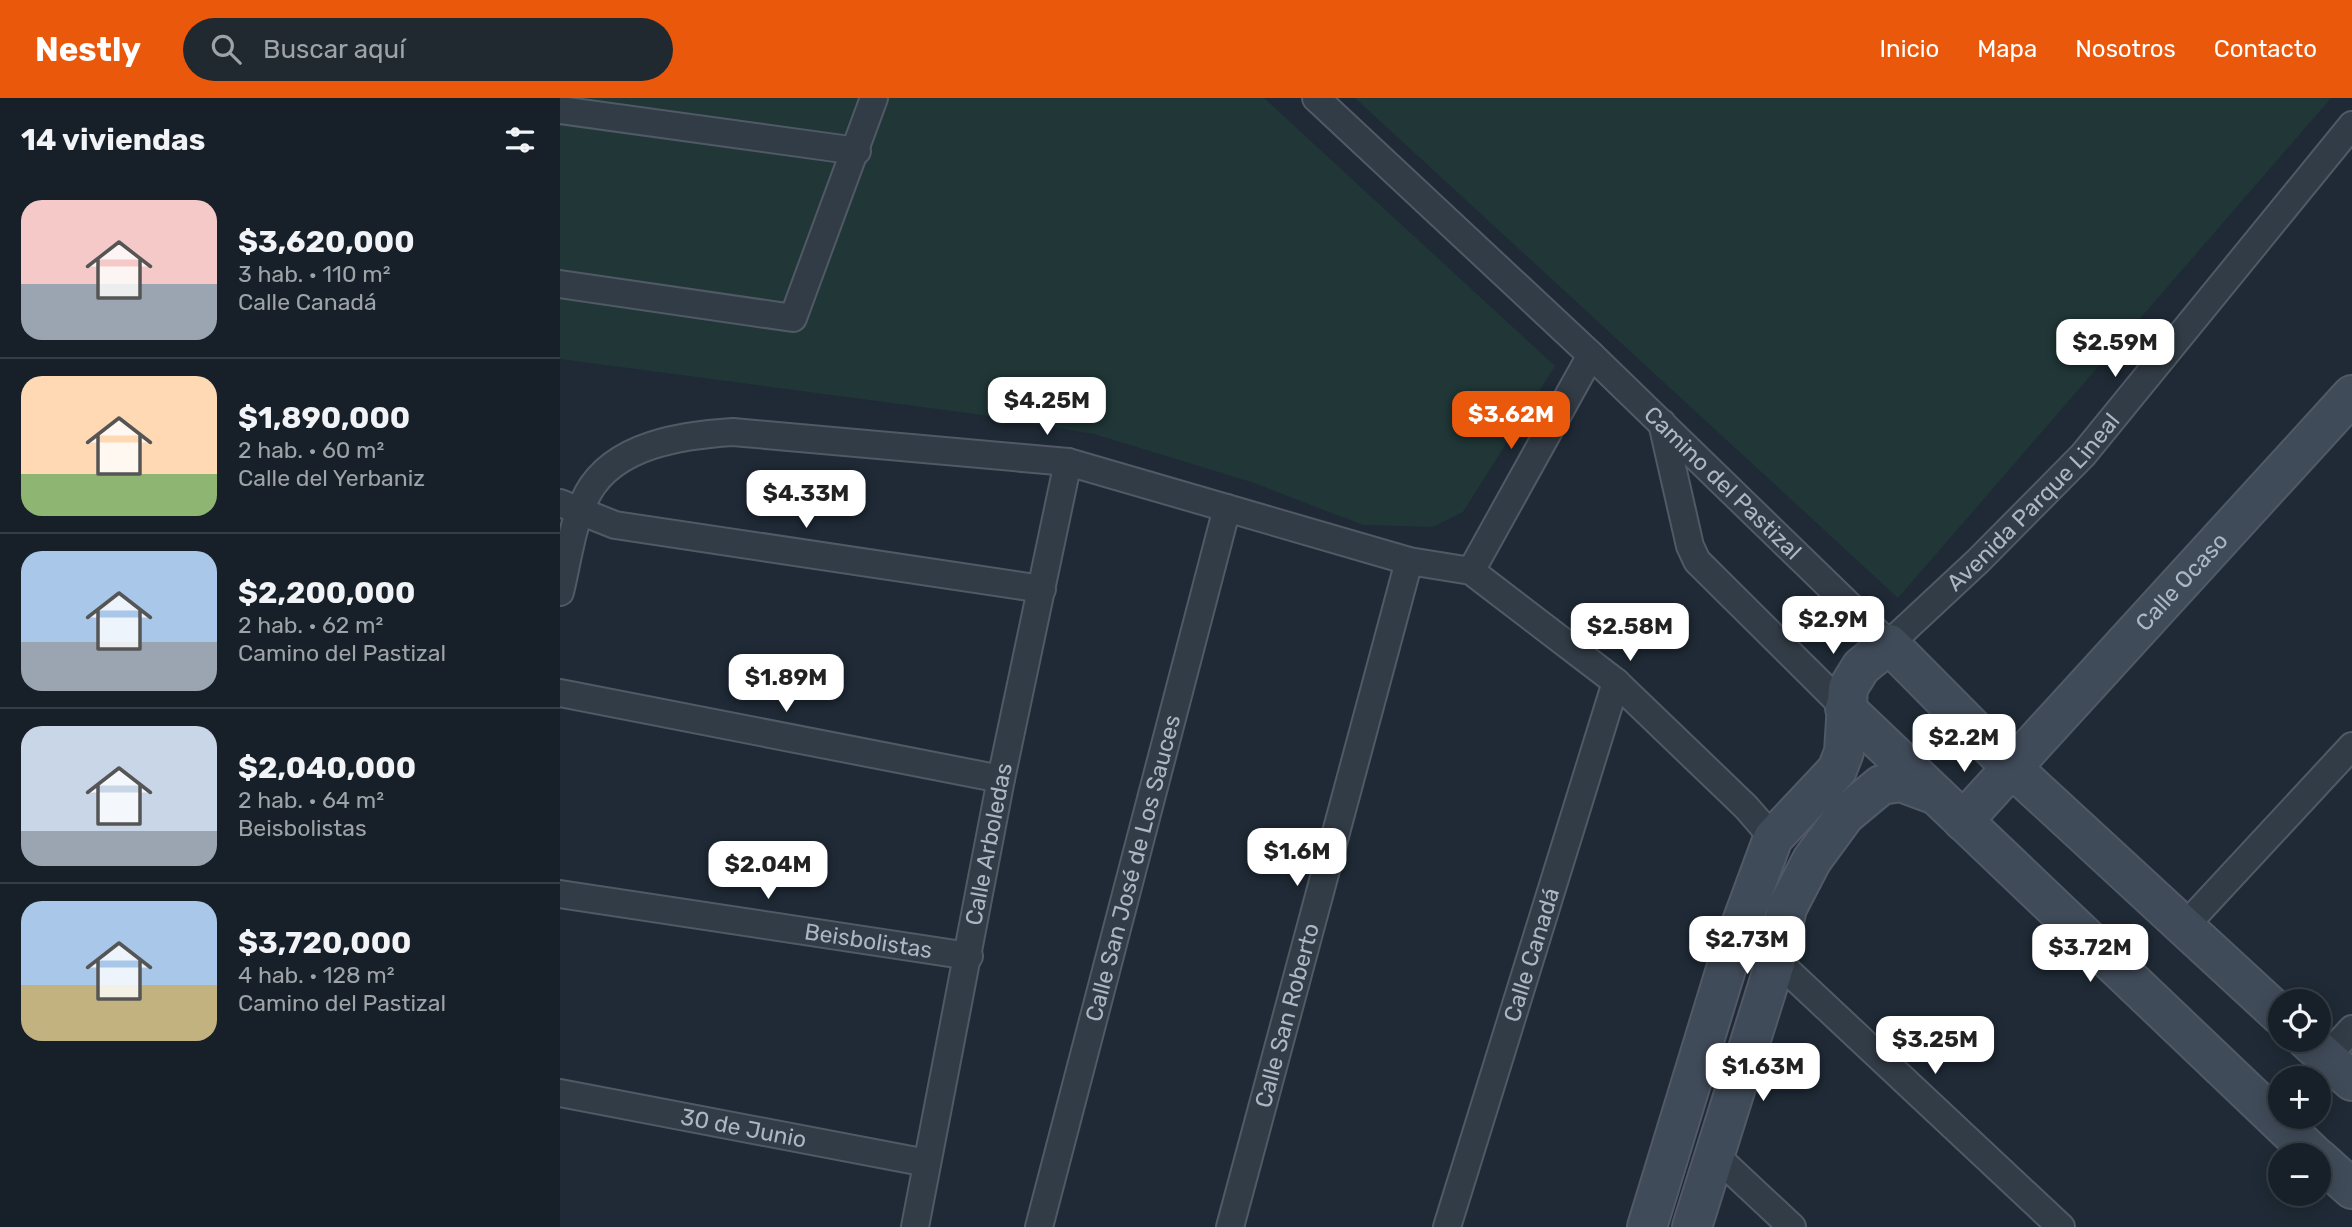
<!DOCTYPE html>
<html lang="es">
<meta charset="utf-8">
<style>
:root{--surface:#172028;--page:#202830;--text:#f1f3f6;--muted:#9ea3a8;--line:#363e45;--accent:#ea580c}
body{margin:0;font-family:Rubik,sans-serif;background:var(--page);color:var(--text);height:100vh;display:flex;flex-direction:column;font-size:26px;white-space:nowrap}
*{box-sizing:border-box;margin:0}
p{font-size:23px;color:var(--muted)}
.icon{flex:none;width:38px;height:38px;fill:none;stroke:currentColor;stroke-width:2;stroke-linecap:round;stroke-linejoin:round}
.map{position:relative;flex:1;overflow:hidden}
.details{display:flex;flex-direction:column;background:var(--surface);width:560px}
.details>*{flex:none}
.buttons{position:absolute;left:1708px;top:891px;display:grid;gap:14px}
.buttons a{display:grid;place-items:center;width:63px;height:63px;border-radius:50%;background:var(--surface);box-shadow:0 4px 18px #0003,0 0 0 2px var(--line);font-size:35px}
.price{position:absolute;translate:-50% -60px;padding:0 16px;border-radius:14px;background:#fff;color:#222;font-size:23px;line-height:46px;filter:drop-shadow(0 2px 4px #0008)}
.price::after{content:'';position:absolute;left:50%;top:42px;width:21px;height:16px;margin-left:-10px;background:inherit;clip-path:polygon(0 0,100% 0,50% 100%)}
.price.current{background:var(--accent);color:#fff}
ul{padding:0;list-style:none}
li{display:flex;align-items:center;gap:21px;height:175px;padding:0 21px}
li+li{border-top:2px solid var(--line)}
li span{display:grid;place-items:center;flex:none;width:196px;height:140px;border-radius:21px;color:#555}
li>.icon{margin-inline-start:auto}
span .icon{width:84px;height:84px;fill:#fffc;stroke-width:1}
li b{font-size:30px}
h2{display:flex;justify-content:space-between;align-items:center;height:84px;padding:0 21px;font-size:30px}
header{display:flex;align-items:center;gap:42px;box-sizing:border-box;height:98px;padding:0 35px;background:var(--accent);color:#fff}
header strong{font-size:33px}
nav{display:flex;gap:38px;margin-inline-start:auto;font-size:24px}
.search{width:490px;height:63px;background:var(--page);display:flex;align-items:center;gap:18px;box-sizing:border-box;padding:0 24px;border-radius:38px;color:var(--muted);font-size:26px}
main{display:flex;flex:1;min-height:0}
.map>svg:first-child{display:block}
.green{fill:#203637}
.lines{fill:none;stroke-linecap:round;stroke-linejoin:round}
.street-casing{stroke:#505965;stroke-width:30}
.secondary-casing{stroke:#505965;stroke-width:42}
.street{stroke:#323c46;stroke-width:26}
.secondary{stroke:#404b59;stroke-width:38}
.labels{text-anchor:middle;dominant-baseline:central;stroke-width:5;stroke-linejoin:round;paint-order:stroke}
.street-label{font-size:23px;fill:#acb6c4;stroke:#18212b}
</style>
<header>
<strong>Nestly</strong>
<div class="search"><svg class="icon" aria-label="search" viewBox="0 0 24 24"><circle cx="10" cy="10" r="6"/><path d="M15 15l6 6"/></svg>Buscar aquí</div>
<nav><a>Inicio</a><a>Mapa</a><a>Nosotros</a><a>Contacto</a></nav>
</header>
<main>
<section class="details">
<h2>14 viviendas<svg class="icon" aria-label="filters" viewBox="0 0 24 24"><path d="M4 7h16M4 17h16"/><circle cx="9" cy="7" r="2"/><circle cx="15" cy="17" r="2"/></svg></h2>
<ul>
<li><span style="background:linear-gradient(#f6c9c9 60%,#9aa5b1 0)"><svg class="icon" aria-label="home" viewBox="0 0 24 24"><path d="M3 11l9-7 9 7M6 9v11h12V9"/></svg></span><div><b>$3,620,000</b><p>3 hab. · 110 m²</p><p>Calle Canadá</p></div></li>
<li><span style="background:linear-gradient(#ffd9b3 70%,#8fb573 0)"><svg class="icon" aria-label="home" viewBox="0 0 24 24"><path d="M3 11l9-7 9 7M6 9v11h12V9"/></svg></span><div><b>$1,890,000</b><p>2 hab. · 60 m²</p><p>Calle del Yerbaniz</p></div></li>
<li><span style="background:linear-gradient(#a9c7e8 65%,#9aa5b1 0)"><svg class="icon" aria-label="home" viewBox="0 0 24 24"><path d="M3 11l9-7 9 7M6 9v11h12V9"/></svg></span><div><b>$2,200,000</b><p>2 hab. · 62 m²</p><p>Camino del Pastizal</p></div></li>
<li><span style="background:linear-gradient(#c9d6e8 75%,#9aa5b1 0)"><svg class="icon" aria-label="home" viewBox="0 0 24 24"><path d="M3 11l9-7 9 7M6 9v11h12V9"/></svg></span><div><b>$2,040,000</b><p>2 hab. · 64 m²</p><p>Beisbolistas</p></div></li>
<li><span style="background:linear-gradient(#a9c7e8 60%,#c2b280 0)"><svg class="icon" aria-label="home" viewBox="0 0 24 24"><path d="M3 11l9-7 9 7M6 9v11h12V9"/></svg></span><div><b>$3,720,000</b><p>4 hab. · 128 m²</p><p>Camino del Pastizal</p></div></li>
</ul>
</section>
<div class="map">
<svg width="1792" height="1129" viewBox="0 0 1792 1129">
<rect width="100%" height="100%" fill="#1f2a36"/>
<path class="green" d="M 0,0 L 704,0 L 995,268 L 903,414 L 873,429 L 803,427 L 691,384 L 534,336 L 422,317 L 0,261 Z
M 795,0 L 1771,0 L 1338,500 Z"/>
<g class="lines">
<defs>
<g id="street">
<path id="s1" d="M 756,0 L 1031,257 L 1329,546 L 1418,463 L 1523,357 L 1792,27"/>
<path d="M 0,12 L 297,53"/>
<path d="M 0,186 L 233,220 L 314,0"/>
<path d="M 1102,325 L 1130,448 L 1137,463 L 1285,610"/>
<path d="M 0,405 L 55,427 L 482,491"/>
<path d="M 911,473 L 1031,257"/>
<path d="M 0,494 C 8,462 12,424 28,395 C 55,346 124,337 173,334 L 508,364 L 849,463 L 911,473 L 1056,584 L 1186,709 L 1213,740"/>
<path d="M 0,595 L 441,681"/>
<path id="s2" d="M 0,796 L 409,858"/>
<path d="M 1624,829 L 1792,648"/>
<path d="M 1173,848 L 1216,862 L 1501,1129"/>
<path d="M 1766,959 L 1792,931"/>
<path id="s3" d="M 0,995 L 367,1065"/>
<path d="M 1155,1057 L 1232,1129"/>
<path id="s4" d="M 355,1129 L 441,681 L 508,364"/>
<path id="s5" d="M 479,1129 L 667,410"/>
<path id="s6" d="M 670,1129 L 849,463"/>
<path id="s7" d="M 887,1129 L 1056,584"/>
</g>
<g id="secondary">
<path d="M 1285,610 L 1754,1057"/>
<path id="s8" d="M 1403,723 L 1792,297"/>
<path d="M 1747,942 L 1792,983"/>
<path d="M 1759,1061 L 1792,1091"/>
<path d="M 1087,1129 L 1173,848 L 1213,740 L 1277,672 L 1284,654 L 1288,590 L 1301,569 L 1329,546 L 1450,668 L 1720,917"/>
<path d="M 1132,1129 L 1216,862 L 1227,810 L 1252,762 L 1285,717 L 1321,687 L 1341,684 L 1376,697"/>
</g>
</defs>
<use href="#street" class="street-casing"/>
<use href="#secondary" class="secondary-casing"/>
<use href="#street" class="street"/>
<use href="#secondary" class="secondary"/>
</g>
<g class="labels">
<g class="street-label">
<text stroke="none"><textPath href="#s1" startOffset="560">Camino del Pastizal</textPath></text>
<text stroke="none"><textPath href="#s1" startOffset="994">Avenida Parque Lineal</textPath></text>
<text stroke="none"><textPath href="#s8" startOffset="324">Calle Ocaso</textPath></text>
<text stroke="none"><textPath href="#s4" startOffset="390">Calle Arboledas</textPath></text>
<text stroke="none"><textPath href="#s5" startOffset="371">Calle San José de Los Sauces</textPath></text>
<text stroke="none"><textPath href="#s2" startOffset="312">Beisbolistas</textPath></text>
<text stroke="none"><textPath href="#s7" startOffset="285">Calle Canadá</textPath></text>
<text stroke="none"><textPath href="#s6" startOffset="219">Calle San Roberto</textPath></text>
<text stroke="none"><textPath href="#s3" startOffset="187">30 de Junio</textPath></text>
</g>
</g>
</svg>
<div class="buttons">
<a><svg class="icon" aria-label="locate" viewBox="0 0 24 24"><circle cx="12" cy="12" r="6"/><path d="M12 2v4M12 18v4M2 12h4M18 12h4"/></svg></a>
<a>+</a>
<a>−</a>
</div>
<b class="price" style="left:1555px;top:281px">$2.59M</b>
<b class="price" style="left:487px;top:339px">$4.25M</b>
<b class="price current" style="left:951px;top:353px">$3.62M</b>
<b class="price" style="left:246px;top:432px">$4.33M</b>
<b class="price" style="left:1273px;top:558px">$2.9M</b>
<b class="price" style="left:1070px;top:565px">$2.58M</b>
<b class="price" style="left:226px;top:616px">$1.89M</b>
<b class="price" style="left:1404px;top:676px">$2.2M</b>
<b class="price" style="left:737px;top:790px">$1.6M</b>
<b class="price" style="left:208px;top:803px">$2.04M</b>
<b class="price" style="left:1187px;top:878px">$2.73M</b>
<b class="price" style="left:1530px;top:886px">$3.72M</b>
<b class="price" style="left:1375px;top:978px">$3.25M</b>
<b class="price" style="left:1203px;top:1005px">$1.63M</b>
</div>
</main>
